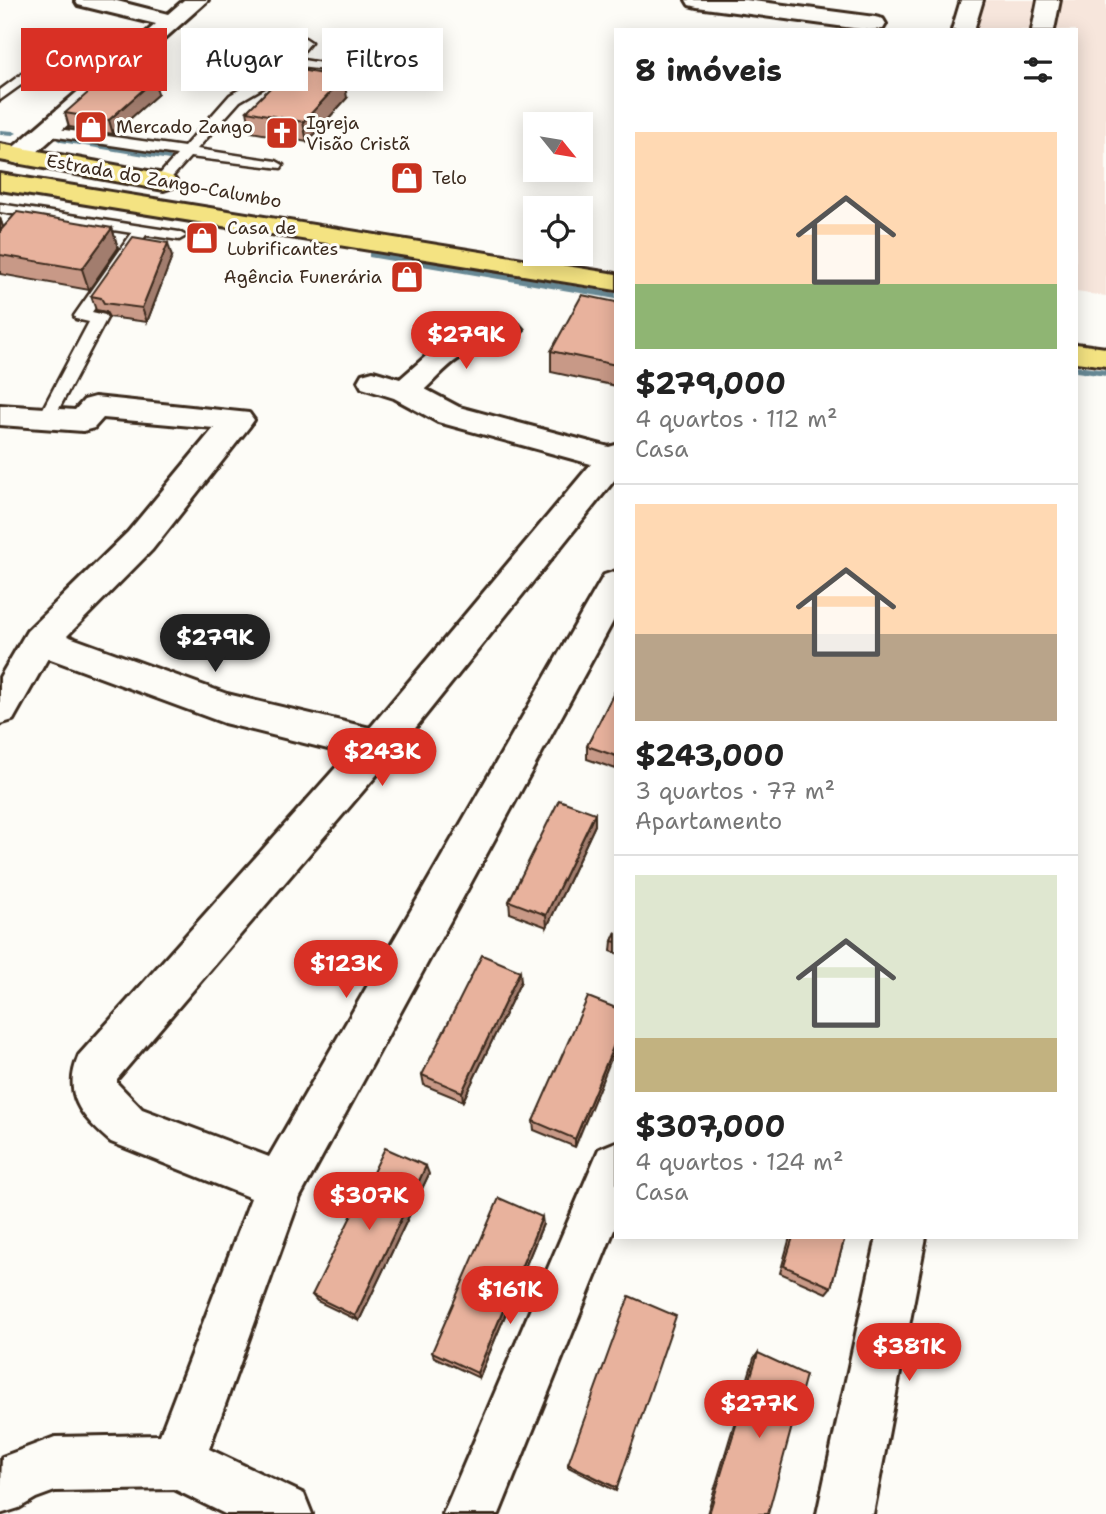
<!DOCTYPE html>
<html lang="pt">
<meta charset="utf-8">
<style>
:root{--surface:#fff;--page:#f6f6f6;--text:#222;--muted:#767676;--line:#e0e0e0;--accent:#d93025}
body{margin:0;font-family:"Shantell Sans",sans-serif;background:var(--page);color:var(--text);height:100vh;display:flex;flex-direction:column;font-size:26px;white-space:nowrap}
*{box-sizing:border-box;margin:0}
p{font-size:23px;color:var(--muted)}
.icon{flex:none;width:38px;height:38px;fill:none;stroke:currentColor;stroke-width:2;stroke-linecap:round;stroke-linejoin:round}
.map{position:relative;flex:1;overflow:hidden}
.panel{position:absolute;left:614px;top:28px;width:464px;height:1211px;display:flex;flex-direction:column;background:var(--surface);border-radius:0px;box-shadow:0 4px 18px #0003}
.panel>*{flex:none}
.hud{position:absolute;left:21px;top:28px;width:488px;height:63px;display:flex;gap:14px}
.needle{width:46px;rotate:120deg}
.buttons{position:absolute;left:523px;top:112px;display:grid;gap:14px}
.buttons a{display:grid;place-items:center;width:70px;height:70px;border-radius:0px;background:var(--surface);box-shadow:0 4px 18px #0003;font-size:35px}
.price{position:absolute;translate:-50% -60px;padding:0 16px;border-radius:24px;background:var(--accent);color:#fff;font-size:23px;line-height:46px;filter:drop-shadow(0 2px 4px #0008)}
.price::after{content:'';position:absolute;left:50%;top:42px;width:21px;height:16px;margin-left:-10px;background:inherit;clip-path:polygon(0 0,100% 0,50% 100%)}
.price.active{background:#222;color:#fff}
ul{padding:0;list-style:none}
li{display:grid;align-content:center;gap:14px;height:371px;padding:0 21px}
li+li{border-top:2px solid var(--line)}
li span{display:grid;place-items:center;height:217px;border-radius:0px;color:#555}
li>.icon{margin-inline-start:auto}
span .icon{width:126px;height:126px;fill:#fffc;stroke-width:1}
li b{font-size:30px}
h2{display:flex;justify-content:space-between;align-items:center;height:84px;padding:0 21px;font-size:30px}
.tag{padding:0 24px;border-radius:0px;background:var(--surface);box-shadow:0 4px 18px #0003;font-size:24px;line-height:63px}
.tag.active{background:var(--accent);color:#fff}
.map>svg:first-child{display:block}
.built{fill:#f7e6dc}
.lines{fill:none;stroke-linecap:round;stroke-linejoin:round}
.stream{fill:#678995;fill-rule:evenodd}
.service-casing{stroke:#3b2a1e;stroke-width:5}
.minor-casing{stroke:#3b2a1e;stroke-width:6}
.primary-casing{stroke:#3b2a1e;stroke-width:6}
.service{fill:#fdfcf7;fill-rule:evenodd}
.minor{fill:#fdfcf7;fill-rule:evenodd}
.primary{fill:#f4e382;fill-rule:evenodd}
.wall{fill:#c89987;stroke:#3b2a1e;stroke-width:2}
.shaded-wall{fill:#a27d6e;stroke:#3b2a1e;stroke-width:2}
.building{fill:#e8b29d;stroke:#3b2a1e;stroke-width:2}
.labels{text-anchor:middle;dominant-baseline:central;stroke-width:6;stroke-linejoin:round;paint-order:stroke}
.far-poi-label{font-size:18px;fill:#3b2a1e;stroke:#fdfcf7;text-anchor:start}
.far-street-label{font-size:18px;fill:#3b2a1e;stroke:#fdfcf7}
</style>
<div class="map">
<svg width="1106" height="1514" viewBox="0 0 1106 1514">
<rect width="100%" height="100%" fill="#fdfcf7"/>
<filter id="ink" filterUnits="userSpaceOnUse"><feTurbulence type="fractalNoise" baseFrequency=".0143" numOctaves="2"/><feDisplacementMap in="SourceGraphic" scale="14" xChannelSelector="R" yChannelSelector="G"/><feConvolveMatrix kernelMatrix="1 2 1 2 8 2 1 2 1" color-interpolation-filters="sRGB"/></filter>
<g filter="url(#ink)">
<path class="built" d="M 982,0 L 1106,0 L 1106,296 L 1076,292 L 1076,30 L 973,30 Z"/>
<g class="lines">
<path class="stream" d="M 0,130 L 13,131 L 17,133 L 13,135 L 0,134 Z
M 58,138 L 169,156 L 173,158 L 169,160 L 61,142 L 57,140 Z
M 372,252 L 616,293 L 616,299 L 369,257 L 369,253 Z
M 1076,366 L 1106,370 L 1106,376 L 1076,372 Z"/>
<defs>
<path id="service" d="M 305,38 L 311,42 L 297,59 L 334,65 L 357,42 L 361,41 L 367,45 L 342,72 L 291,66 L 271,83 L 240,101 L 197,149 L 276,161 L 283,165 L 281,168 L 190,157 L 165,185 L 160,186 L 153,182 L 177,155 L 44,135 L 37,131 L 44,127 L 184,147 L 230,95 L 261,77 L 284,59 L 301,39 Z
M 34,65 L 39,66 L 39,72 L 0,100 L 0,90 Z
M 0,204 L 179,232 L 186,236 L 179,240 L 146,235 L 92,312 L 105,315 L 107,318 L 54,418 L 46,424 L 38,418 L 89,322 L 76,319 L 74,316 L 132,233 L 0,212 Z"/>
<path id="minor" d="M 75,0 L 113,0 L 168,14 L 184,0 L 208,0 L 27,161 L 18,164 L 9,161 L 5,156 L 9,151 L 156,24 L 78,5 Z
M 686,0 L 746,0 L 875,17 L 883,19 L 886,24 L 883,29 L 868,30 L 697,7 L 689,5 Z
M 961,0 L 983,0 L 974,30 L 952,30 Z
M 1038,0 L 1060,0 L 1054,30 L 1032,30 Z
M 508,321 L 518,324 L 523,330 C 510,349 482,348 463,356 C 450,362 436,379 425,389 L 459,407 L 609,447 L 616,445 L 616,478 L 392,757 L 117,1079 L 117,1083 L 142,1109 L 269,1157 L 604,575 L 616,571 L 616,616 L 300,1197 L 209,1449 L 304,1494 L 312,1514 L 225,1514 L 174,1489 L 55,1491 L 36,1498 L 19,1508 L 0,1514 L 2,1457 L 55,1437 L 160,1435 L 251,1198 L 111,1142 C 81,1116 62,1095 79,1055 L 348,754 L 224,723 L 48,658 L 13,720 L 0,724 L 0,677 L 27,631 L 128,532 L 214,428 L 103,418 L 94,428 L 83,431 L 0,425 L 0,405 L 75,410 L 84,400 L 95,397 L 249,413 L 254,420 L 249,427 L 152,550 L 67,636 L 227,694 L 370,728 L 591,464 L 438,422 L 394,398 L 362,388 L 358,381 L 362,374 L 373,371 L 400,379 L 441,343 L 473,335 Z
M 616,1142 L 616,1225 L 499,1514 L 443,1514 L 599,1149 Z
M 877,1237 L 926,1237 L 873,1514 L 817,1514 Z"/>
<path id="primary" d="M 0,144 L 164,174 L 173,177 L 177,182 L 173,187 L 164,190 L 0,160 Z
M 0,174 L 616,274 L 616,290 L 0,190 Z
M 1076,344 L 1106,348 L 1106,366 L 1076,362 Z"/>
</defs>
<use href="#service" class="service-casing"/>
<use href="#minor" class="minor-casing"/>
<use href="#primary" class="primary-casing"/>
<use href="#service" class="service"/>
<use href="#minor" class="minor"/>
<use href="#primary" class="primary"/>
</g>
<path class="wall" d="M 154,80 L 158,94 L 113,134 L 69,127 L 65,113 Z
M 347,98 L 307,142 L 251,132 L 247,111 Z
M 0,218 L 3,227 L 112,228 L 118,248 L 89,290 L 0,274 Z
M 172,257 L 147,322 L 109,317 L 106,312 L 96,310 L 91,296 Z
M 616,302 L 616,386 L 551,372 L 551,351 Z
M 616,689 L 616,769 L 587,759 L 587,746 Z
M 595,813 L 595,825 L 547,927 L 510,913 L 509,901 Z
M 616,932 L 616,953 L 611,951 L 612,941 Z
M 521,981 L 463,1101 L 424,1085 L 422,1075 Z
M 616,1008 L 575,1147 L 534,1130 L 533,1121 Z
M 429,1174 L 359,1321 L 317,1301 L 312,1295 Z
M 543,1224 L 479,1378 L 434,1357 L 432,1352 Z
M 790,1237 L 845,1237 L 831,1287 L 826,1293 L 780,1273 Z
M 758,1353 L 768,1514 L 707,1514 L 754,1358 Z
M 568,1464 L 617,1488 L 616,1491 L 568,1467 Z"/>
<path class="shaded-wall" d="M 344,78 L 347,98 L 307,142 L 303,122 Z
M 154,80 L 158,94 L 113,134 L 109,120 Z
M 0,218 L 4,230 L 0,235 Z
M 112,228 L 118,248 L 89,290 L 82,269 Z
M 168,243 L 172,257 L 147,322 L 142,308 Z
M 595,813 L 595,825 L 547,927 L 546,915 Z
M 520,971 L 521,981 L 463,1101 L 462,1092 Z
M 616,1040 L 616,1047 L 575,1147 L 575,1139 Z
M 426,1166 L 429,1174 L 359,1321 L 355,1316 Z
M 542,1217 L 543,1224 L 479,1378 L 477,1373 Z"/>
<path class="building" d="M 290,68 L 344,78 L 303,122 L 247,111 Z
M 115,69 L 154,80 L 109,120 L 65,113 Z
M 17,212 L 112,228 L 82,269 L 0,255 L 0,231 Z
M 133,237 L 168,243 L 142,308 L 104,303 L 101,298 L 91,296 Z
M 582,295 L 616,302 L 616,365 L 551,351 Z
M 616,689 L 616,756 L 587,746 Z
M 559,800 L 595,813 L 546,915 L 509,901 Z
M 616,932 L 616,942 L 612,941 Z
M 482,955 L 520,971 L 462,1092 L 422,1075 Z
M 588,997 L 616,1008 L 616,1040 L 575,1139 L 533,1121 Z
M 385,1148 L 426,1166 L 355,1316 L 312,1295 Z
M 499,1198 L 542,1217 L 477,1373 L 432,1352 Z
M 793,1237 L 845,1237 L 831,1287 L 784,1266 Z
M 629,1296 L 676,1316 L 617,1488 L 568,1464 Z
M 758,1353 L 806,1375 L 768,1514 L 709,1514 Z"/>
</g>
<defs>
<symbol id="shop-square" viewBox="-11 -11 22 22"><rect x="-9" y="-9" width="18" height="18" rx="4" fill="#c8321e" stroke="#fdfcf7"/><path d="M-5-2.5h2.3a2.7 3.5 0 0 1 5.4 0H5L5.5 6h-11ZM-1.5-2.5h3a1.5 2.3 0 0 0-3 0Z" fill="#fff"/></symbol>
<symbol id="church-square" viewBox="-11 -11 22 22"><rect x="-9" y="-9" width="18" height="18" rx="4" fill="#c8321e" stroke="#fdfcf7"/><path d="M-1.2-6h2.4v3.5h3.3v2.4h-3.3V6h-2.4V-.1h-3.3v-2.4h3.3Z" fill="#fff"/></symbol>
</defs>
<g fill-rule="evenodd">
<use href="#shop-square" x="72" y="108" width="38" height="38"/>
<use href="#church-square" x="263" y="114" width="38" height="38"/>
<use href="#shop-square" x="388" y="159" width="38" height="38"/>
<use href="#shop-square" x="183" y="219" width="38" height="38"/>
<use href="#shop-square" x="388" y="258" width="38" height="38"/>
</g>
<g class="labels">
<g class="far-poi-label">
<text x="306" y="123">Igreja<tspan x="306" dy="21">Visão Cristã</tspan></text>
<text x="116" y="127">Mercado Zango</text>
<text x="432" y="178">Telo</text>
<text x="227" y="228">Casa de<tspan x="227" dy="21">Lubrificantes</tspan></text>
<text x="382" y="277" text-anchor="end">Agência Funerária</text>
</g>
<g class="far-street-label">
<text transform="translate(164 181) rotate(10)">Estrada do Zango-Calumbo</text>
</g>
</g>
</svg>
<div class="buttons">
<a><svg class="needle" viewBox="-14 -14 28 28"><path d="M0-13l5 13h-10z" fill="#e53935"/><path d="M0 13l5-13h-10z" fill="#767676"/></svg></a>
<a><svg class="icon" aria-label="locate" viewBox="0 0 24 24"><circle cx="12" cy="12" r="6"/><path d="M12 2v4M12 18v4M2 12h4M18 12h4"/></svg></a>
</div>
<b class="price" style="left:466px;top:371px">$279K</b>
<b class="price active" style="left:215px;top:674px">$279K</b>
<b class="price" style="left:382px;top:788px">$243K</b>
<b class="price" style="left:346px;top:1000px">$123K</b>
<b class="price" style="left:369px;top:1232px">$307K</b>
<b class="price" style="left:510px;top:1326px">$161K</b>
<b class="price" style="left:909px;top:1383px">$381K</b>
<b class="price" style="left:759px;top:1440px">$277K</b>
<div class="hud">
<a class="tag active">Comprar</a>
<a class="tag">Alugar</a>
<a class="tag">Filtros</a>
</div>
<section class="panel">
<h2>8 imóveis<svg class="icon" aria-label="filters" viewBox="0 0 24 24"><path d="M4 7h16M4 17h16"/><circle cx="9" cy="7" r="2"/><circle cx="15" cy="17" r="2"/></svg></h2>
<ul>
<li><span style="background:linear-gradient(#ffd9b3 70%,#8fb573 0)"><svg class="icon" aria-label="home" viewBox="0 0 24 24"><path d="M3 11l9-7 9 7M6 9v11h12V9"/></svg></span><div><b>$279,000</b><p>4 quartos · 112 m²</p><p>Casa</p></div></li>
<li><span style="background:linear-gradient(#ffd9b3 60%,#b9a48a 0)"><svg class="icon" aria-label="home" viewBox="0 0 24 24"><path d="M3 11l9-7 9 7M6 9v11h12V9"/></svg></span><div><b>$243,000</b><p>3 quartos · 77 m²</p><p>Apartamento</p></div></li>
<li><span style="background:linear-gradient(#dfe7d0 75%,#c2b280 0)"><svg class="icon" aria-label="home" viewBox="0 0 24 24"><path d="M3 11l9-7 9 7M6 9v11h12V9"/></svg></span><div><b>$307,000</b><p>4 quartos · 124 m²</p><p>Casa</p></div></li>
</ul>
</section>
</div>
